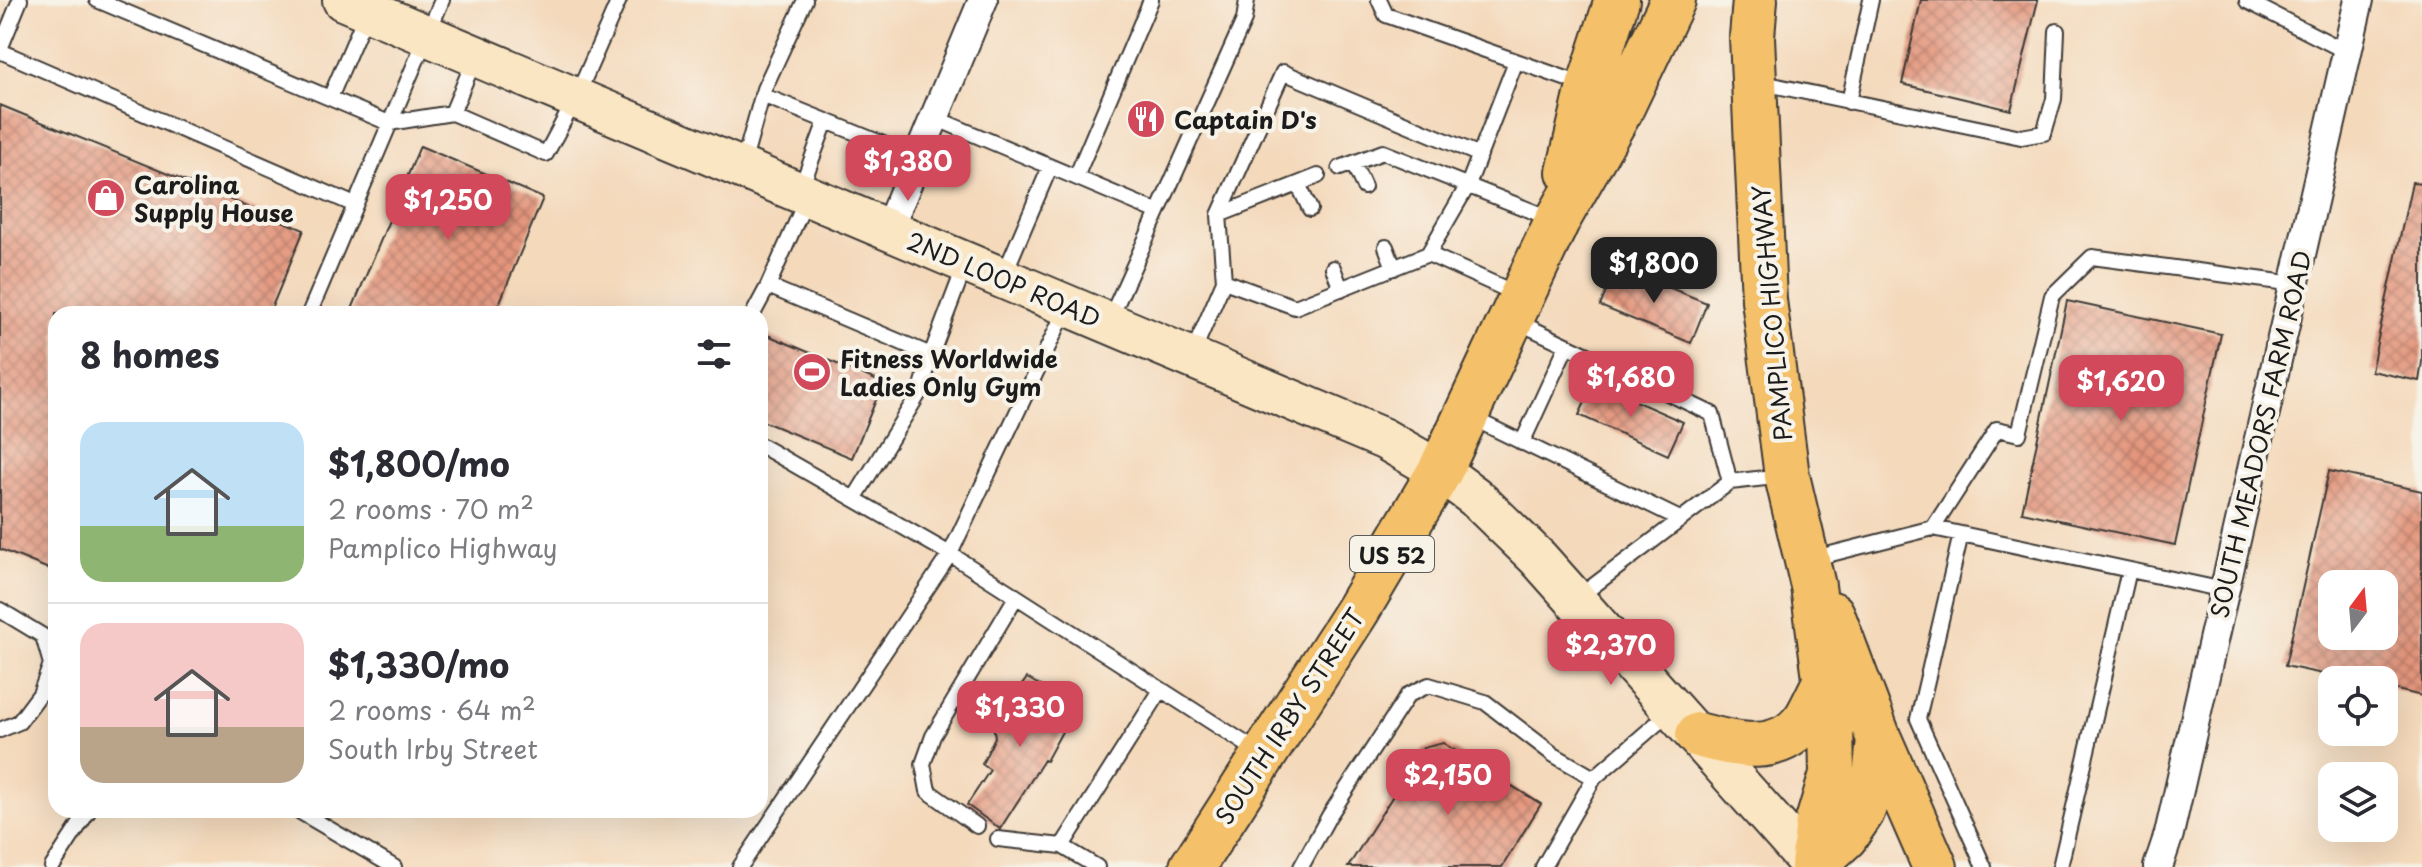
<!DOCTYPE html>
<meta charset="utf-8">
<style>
:root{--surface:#fff;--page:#f2f2f3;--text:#2b2b33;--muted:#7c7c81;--line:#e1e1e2;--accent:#d1495b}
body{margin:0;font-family:"Playpen Sans",sans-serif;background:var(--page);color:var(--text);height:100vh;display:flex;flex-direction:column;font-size:30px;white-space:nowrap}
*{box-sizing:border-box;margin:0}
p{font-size:26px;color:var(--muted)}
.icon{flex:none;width:44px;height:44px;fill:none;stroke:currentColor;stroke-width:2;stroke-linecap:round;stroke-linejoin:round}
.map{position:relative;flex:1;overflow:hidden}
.details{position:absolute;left:48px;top:306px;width:720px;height:512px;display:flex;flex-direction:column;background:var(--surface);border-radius:24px;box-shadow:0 8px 32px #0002}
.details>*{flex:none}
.needle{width:52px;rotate:16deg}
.controls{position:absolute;left:2318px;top:570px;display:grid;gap:16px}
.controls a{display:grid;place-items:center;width:80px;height:80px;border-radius:16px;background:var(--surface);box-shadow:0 8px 32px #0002;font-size:40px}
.price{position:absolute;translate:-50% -68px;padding:0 18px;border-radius:16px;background:var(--accent);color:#fff;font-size:26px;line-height:52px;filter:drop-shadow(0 2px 4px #0008)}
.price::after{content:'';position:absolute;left:50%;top:48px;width:24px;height:18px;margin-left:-12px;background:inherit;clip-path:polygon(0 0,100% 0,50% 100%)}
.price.current{background:#222;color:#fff}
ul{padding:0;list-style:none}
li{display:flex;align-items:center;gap:24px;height:200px;padding:0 32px}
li+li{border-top:2px solid var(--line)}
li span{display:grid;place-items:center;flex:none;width:224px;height:160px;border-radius:24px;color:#555}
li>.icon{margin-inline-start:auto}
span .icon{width:96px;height:96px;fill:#fffc;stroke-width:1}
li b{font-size:34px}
h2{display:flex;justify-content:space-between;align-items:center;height:96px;padding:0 32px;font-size:34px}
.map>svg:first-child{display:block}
.building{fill:url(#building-cross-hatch);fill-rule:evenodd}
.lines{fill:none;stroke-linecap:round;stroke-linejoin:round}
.lane-casing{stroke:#3c3834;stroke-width:18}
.street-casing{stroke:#3c3834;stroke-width:32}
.secondary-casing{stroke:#3c3834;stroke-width:44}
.primary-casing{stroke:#3c3834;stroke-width:48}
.lane{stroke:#fff;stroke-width:14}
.street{stroke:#fff;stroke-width:28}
.secondary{stroke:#fbe6c4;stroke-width:40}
.primary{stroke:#f4c16b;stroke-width:44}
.labels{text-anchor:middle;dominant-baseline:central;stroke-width:8;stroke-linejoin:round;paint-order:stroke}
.shield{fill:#f7f3e8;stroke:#5e5c59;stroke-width:2}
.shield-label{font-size:22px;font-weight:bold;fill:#1c1c1c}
.poi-label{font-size:24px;font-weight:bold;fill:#1c1c1c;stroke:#f7f3e8;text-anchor:start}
.street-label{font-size:24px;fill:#1c1c1c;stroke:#f7f3e8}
</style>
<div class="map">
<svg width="2422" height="867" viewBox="0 0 2422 867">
<defs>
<pattern id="building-cross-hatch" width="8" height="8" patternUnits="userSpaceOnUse" patternTransform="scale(2)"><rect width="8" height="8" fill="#e4967d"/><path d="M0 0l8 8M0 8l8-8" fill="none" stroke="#b87a66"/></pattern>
</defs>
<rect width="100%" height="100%" fill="#f7f3e8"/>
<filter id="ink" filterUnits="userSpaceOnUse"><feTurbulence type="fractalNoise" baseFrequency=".0125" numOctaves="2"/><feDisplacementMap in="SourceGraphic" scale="16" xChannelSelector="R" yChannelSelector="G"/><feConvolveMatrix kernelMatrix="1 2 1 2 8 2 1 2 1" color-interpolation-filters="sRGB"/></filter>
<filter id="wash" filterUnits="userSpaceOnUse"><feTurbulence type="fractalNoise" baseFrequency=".006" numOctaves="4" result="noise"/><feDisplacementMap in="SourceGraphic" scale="32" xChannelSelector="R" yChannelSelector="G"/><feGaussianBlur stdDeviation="1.8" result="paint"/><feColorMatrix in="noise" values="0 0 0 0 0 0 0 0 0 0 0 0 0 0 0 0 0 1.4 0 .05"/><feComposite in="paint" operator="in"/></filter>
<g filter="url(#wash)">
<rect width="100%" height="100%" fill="#f4d9bb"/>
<g id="blocks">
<path class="building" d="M 1921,0 L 2038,0 L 2011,110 L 1902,84 Z
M 0,105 L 304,230 L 269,314 L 56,314 L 56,572 L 0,549 Z
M 420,146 L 543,198 L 495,314 L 350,314 Z
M 2412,182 L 2422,183 L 2422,362 L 2419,381 L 2371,371 Z
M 1617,266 L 1707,303 L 1691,343 L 1600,306 Z
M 2067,301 L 2221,334 L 2175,545 L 2022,512 Z
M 760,332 L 883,383 L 852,458 L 760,420 Z
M 1594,383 L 1683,422 L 1668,455 L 1579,415 Z
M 2329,471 L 2422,491 L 2422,696 L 2384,687 L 2384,680 L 2351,680 L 2285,666 ZM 2332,584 L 2384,584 L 2384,636 L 2332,636 Z
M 1027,678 L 1076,706 L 1046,761 L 1044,760 L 1000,829 L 967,805 L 990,770 L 982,764 L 995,737 L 993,724 Z
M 1443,743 L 1541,804 L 1502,867 L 1348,867 L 1423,748 Z"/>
</g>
</g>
<g filter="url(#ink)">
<use href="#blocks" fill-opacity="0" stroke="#3c3834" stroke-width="2"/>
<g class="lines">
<defs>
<path id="lane" d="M 97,0 L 389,123 L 452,113 L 546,154 L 576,98 L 619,0
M 1379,0 L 1386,15 L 1516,61
M 2247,1 L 2347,52
M 0,49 L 20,0
M 0,51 L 355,205
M 1758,82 L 2021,137 L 2044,133 L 2054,99 L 2057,31
M 762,95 L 918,158
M 330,98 L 366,14
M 1849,102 L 1871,0
M 452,113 L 475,58
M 935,118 L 1158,212
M 1353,163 L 1364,187
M 742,168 L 764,89 L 805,0
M 1340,168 L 1383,152 L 1552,219
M 1076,177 L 1151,0
M 1298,184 L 1310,209
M 801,188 L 826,121
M 807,198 L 768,286 L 931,355 L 966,263
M 1219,215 L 1283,72 L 1480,155
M 1386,247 L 1394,268
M 1428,254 L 1519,295
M 1333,268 L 1341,289
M 1003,277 L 1050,167
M 1224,281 L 1295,307 L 1428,254 L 1468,185 L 1516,61 L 1584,85
M 309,314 L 442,0
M 753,314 L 768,286
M 1110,319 L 1244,20 L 1247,0
M 1516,321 L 1712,414 L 1730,482
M 1191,357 L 1224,281 L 1219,215 L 1318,176
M 1468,416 L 1680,519
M 1522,443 L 1567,345
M 760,445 L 950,554 L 1260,753
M 854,499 L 921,390 L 931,355
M 1933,528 L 1997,429 L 2019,434 L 2052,296 L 2092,257 L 2295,284
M 1961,534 L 1918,719 L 1984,867
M 1811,559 L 1933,528 L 2224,590
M 1576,599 L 1730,482 L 1783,476
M 0,610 L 43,636 L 51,664 L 40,694 L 19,722 L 0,730
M 297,810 L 394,867
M 977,826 L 928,791 L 923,764 L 933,736 L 1016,597
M 998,839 L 1062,846 L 1097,867
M 1062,846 L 1161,690
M 52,867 L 89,810
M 740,867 L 950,554 L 1066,309
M 1301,867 L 1329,816 L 1408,695 L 1429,685 L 1485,702 L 1554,755 L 1594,778 L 1670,712
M 1543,867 L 1594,778
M 2060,867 L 2129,570"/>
<path id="street" d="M 888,230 L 983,0
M 2158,867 L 2169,834 L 2359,0"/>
<path id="secondary" d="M 343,0 L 1384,439 L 1440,471 L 1475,497 L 1538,558 L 1813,867"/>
<path id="primary" d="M 1755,0 L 1752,37 L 1764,300 L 1787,476 L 1813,586 L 1831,724 L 1832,774 L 1818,821 L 1813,866
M 1569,172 L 1589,87 L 1617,0
M 1698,735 C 1736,745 1781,757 1807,717 C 1813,707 1818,695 1824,684
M 1880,741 L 1935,867
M 1813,866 L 1845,837 L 1862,812 L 1875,779 L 1879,739 L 1832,614
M 1192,867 L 1357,611 L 1440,471 L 1557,221 L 1621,109 L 1673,0"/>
</defs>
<use href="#lane" class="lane-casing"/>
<use href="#street" class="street-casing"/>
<use href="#secondary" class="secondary-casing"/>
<use href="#primary" class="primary-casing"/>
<use href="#lane" class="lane"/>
<use href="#street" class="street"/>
<use href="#secondary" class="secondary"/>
<use href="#primary" class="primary"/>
</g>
</g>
<defs>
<symbol id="restaurant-disc" viewBox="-11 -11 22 22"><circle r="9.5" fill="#d1495b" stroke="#f7f3e8"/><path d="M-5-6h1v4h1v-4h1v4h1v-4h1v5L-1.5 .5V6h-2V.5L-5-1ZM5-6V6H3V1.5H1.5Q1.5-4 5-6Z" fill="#fff"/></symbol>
<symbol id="shop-disc" viewBox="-11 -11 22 22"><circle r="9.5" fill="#d1495b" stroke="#f7f3e8"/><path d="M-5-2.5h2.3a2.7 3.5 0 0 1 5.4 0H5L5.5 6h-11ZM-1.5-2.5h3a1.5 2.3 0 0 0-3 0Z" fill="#fff"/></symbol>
<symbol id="stadium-disc" viewBox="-11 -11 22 22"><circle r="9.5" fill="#d1495b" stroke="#f7f3e8"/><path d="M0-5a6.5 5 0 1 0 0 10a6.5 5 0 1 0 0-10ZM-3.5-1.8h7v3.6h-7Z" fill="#fff"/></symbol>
</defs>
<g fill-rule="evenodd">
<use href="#restaurant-disc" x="1124" y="97" width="44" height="44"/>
<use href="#shop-disc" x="84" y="176" width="44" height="44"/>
<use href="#stadium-disc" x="790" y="350" width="44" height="44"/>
</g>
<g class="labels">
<rect class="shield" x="1350" y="536" width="84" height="36" rx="6"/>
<g class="shield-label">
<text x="1392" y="554">US 52</text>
</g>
<g class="poi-label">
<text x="1174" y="119">Captain D's</text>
<text x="134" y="184">Carolina<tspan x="134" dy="28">Supply House</tspan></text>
<text x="840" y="358">Fitness Worldwide<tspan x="840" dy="28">Ladies Only Gym</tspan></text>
</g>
<g class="street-label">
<text transform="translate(1004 279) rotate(23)">2ND LOOP ROAD</text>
<text transform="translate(1771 313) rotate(-95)">PAMPLICO HIGHWAY</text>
<text transform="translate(2260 434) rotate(-77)">SOUTH MEADORS FARM ROAD</text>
<text transform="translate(1289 716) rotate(-57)">SOUTH IRBY STREET</text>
</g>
</g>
</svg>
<div class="controls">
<a><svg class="needle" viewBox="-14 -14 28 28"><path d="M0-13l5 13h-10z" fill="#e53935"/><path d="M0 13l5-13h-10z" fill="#7c7c81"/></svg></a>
<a><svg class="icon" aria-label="locate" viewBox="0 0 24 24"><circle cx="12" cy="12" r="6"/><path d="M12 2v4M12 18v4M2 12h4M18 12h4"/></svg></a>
<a><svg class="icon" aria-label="layers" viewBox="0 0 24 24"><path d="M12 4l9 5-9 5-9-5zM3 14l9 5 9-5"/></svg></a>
</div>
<b class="price" style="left:908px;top:203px">$1,380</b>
<b class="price" style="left:448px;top:242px">$1,250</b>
<b class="price current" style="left:1654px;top:305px">$1,800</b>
<b class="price" style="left:1631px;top:419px">$1,680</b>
<b class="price" style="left:2121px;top:423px">$1,620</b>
<b class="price" style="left:1611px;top:687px">$2,370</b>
<b class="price" style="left:1020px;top:749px">$1,330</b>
<b class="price" style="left:1448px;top:817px">$2,150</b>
<section class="details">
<h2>8 homes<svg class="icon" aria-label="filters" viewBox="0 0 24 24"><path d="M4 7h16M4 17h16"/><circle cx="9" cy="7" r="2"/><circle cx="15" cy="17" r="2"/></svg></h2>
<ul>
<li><span style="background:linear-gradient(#bfe0f5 65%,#8fb573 0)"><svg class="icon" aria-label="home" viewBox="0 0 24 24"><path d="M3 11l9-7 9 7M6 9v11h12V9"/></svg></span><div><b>$1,800/mo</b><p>2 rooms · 70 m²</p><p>Pamplico Highway</p></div></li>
<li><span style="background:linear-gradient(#f6c9c9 65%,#b9a48a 0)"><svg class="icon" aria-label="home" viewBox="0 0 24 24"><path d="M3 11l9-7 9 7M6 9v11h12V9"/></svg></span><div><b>$1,330/mo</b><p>2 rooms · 64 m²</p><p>South Irby Street</p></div></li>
</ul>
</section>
</div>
